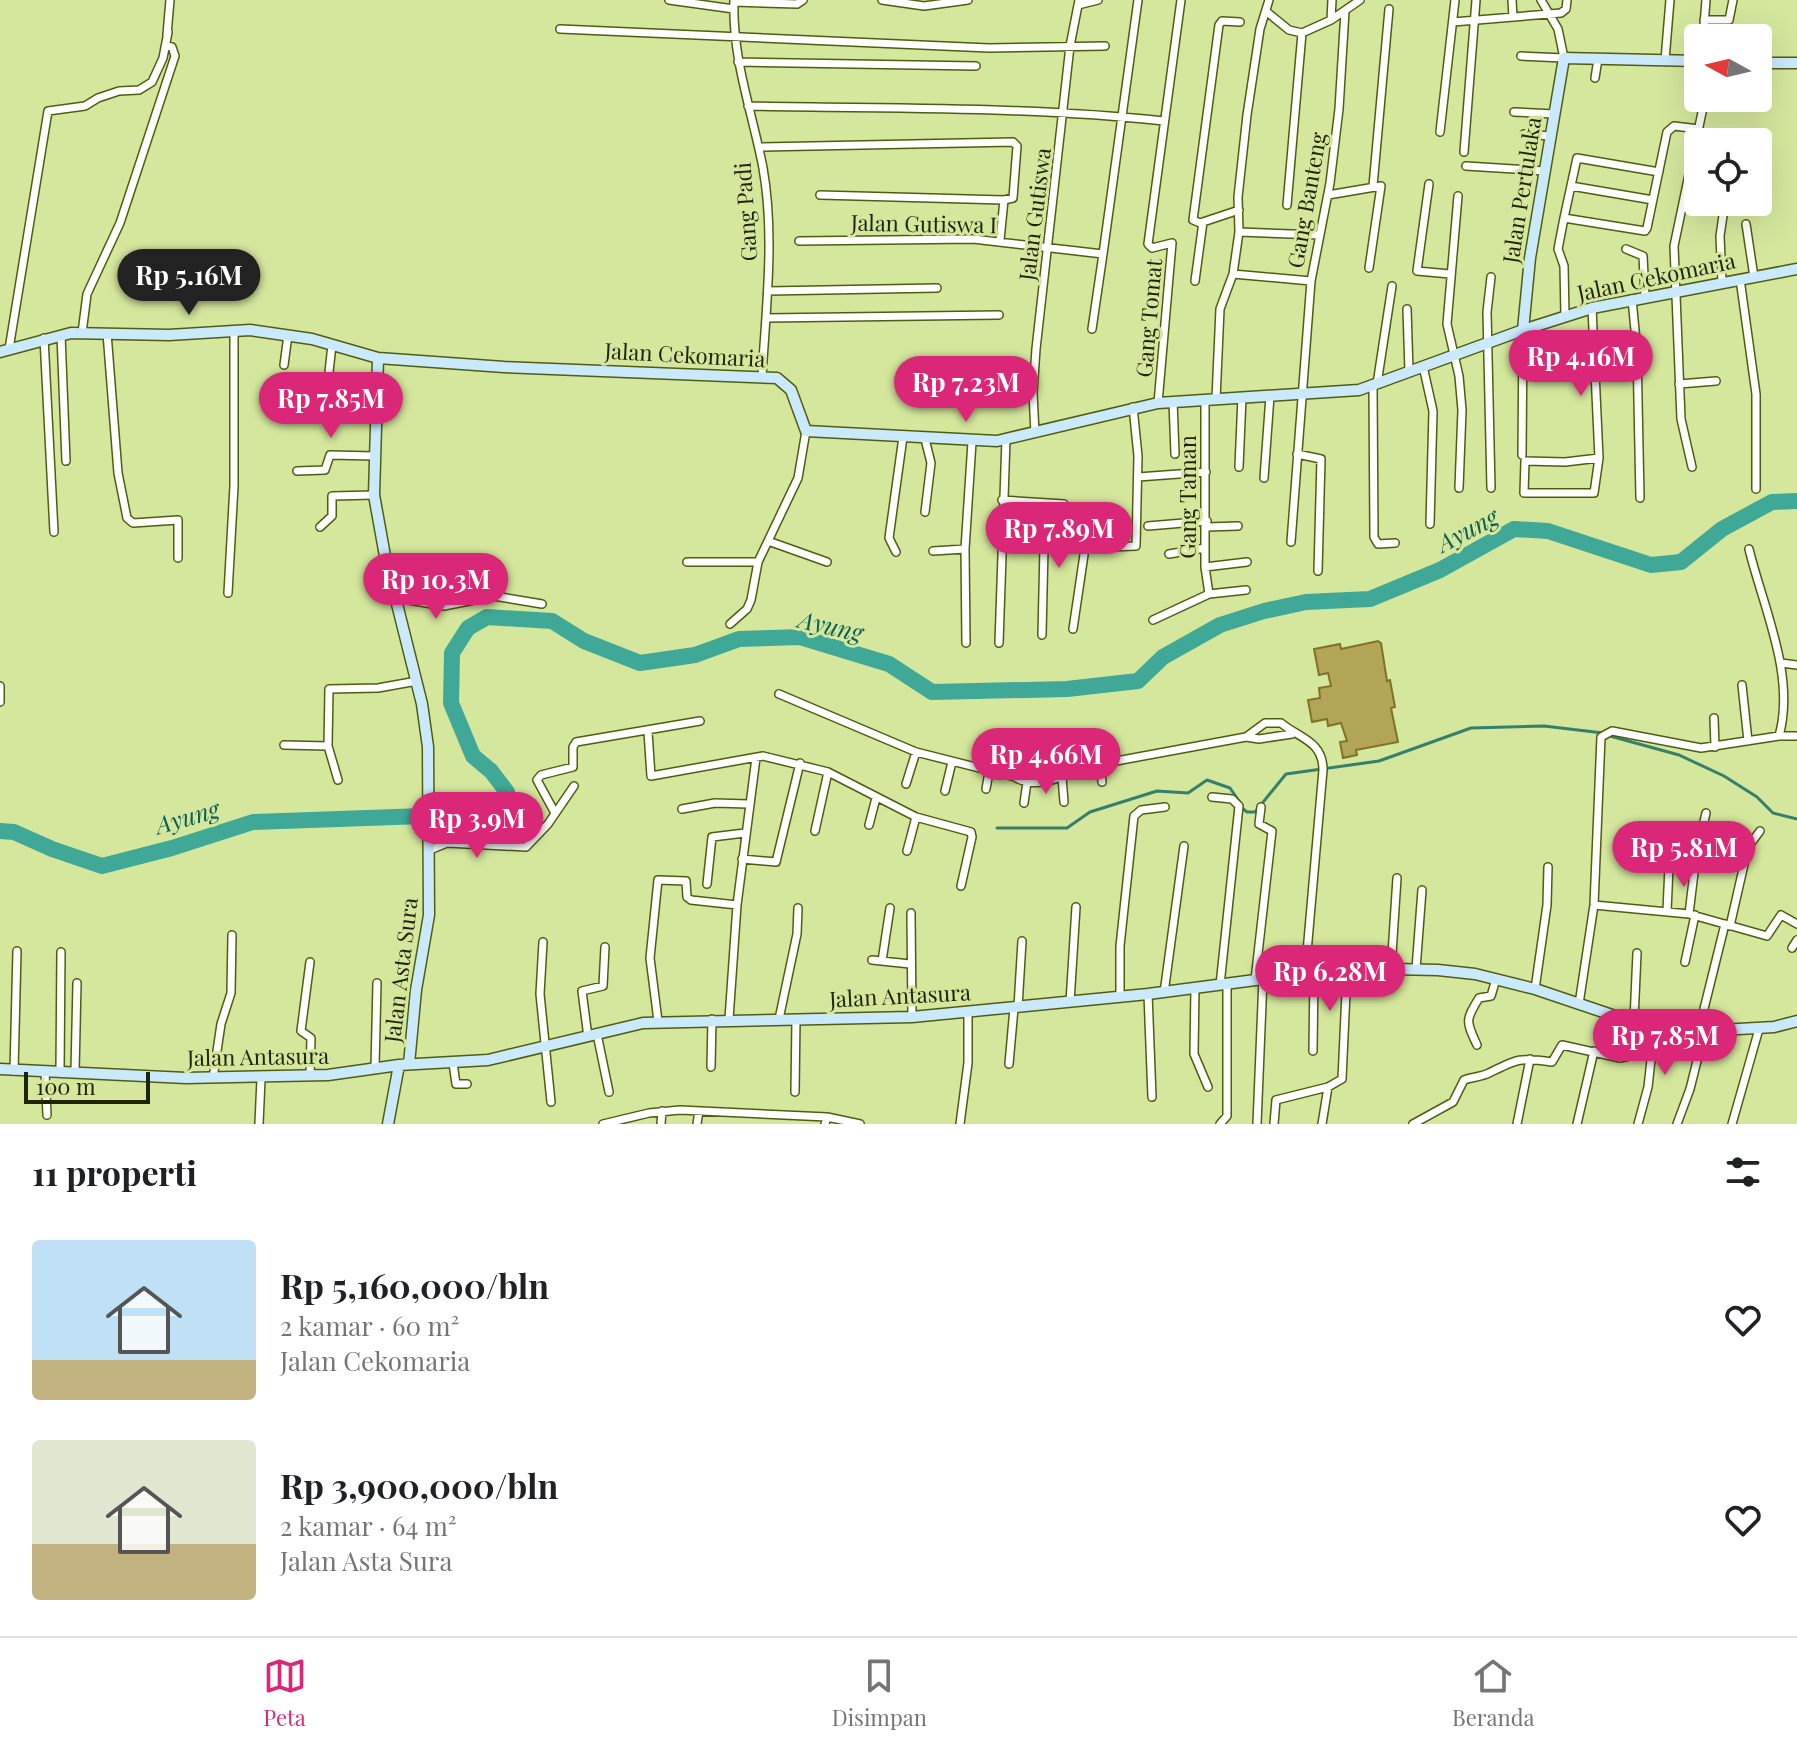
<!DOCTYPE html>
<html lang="id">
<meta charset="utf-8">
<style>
:root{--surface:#fff;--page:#f2f2f2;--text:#202124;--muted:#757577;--line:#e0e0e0;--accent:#db2777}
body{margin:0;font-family:"Playfair Display",serif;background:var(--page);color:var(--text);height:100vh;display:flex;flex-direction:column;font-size:30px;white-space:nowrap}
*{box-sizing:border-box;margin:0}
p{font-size:26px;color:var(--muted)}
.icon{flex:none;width:44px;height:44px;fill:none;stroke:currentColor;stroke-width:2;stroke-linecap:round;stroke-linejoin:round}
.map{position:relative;height:1124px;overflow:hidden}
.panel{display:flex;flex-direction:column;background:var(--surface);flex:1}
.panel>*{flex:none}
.needle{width:52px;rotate:278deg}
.fabs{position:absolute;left:1684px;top:24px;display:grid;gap:16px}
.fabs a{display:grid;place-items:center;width:88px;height:88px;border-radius:8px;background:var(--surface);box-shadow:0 8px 32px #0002;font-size:40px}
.scale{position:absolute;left:24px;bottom:20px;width:126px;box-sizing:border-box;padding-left:8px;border:4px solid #1e2406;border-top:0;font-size:22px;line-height:28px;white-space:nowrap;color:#1e2406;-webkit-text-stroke:6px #d5e79d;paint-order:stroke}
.price{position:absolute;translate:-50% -68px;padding:0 18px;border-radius:28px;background:var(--accent);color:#fff;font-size:26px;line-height:52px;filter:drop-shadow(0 2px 4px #0008)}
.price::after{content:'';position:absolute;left:50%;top:48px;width:24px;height:18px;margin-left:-12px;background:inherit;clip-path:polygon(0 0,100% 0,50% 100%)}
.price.current{background:#222;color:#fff}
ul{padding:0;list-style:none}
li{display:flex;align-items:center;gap:24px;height:200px;padding:0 32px}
li span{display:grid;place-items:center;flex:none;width:224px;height:160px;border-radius:8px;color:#555}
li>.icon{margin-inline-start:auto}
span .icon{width:96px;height:96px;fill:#fffc;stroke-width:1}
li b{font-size:34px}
h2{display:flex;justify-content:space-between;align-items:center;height:96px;padding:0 32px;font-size:34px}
.tabs{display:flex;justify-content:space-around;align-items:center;height:112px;border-top:2px solid var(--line);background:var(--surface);font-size:22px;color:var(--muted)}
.tabs a{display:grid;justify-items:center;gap:4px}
.tabs .current{color:var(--accent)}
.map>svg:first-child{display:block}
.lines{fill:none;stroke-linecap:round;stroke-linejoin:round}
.stream{stroke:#35806b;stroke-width:3}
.river{stroke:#3fa896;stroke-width:16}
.building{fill:#b2a557;stroke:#807224;stroke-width:2}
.street-casing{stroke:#4f5d11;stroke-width:10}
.secondary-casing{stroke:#4f5d11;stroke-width:13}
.street{stroke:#fff;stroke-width:7}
.secondary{stroke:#cbe9fc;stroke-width:10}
.labels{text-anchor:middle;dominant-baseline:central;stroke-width:6;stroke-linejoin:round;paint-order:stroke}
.street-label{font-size:22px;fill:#1e2406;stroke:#d5e79d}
.water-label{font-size:24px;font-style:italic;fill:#096155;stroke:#d5e79d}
</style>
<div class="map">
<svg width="1797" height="1124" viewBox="0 0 1797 1124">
<rect width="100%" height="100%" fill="#d5e79d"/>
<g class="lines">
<path class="stream" d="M 1610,736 L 1679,755 L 1724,776 L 1757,797 L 1773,813 L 1797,819
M 1242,808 L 1247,812 L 1255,812 L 1286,774 L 1379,761 L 1471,728 L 1544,726 L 1603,733
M 997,828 L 1067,828 L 1090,812 L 1157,791 L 1188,793 L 1207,780 L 1230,788 L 1239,801"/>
<path class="river" d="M 0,831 L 14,832 L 52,849 L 102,866 L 172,848 L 253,822 L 479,814 L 505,800 L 507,792 L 491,771 L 473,756 L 451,703 L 452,653 L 468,628 L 487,617 L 552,621 L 584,641 L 640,663 L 695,655 L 739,639 L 800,637 L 889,664 L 932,692 L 1067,689 L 1138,681 L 1163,657 L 1220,625 L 1264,611 L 1306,602 L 1370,599 L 1440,570 L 1514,529 L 1548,531 L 1651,565 L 1681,562 L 1722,529 L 1772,502 L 1797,501"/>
</g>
<path class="building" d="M 1378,641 L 1381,643 L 1387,681 L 1390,680 L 1395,707 L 1391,708 L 1398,742 L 1356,750 L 1357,755 L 1343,758 L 1340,742 L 1347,741 L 1341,723 L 1328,726 L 1327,719 L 1312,722 L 1308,700 L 1320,698 L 1319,688 L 1331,686 L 1328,673 L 1319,675 L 1314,649 L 1340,644 L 1341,649 Z"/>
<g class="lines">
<defs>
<path id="street" d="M 669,0 L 734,9
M 734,0 C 732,59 752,111 763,168 C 775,236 766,308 762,376
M 882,0 L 924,6 L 968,0
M 1512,0 L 1513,17
M 734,2 L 797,4 L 803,0
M 1078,5 L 1098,0
M 1267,12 L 1289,30 L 1302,33
M 1331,20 L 1332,0
M 1704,20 L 1729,20 L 1733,0
M 1453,22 L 1561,13 L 1566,9 L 1567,0
M 560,29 L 989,48 L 1105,46
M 1302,33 L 1331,20 L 1360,0
M 167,35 L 170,0
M 1703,38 L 1706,0
M 1521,56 L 1564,58 L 1558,29 L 1541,0
M 1665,60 L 1670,0
M 738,62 L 976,66
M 1595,78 L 1598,59
M 748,106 C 887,109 1025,106 1164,121
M 1514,112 L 1554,114
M 1440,132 L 1455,0
M 1524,134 L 1550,136
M 759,147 L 1013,142 L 1017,146 L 1013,198 L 1004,200 L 1000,240
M 1464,152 L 1476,0
M 1466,166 L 1545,171
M 1659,172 L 1577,158 L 1564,218 L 1645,231 L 1647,228 L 1667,132 L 1674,126 L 1699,129
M 1429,184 L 1417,271 L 1450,274
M 1373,186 L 1389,9
M 1571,186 L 1653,200
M 820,195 L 1004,200
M 1328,195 L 1381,186 L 1369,268
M 1458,196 L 1447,324 L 1459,376 L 1462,410 L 1459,488
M 1287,205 L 1302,33
M 1239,210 L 1200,223 L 1193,220 L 1219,25 L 1222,21 L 1240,22
M 1564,218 L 1558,249 L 1564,266 L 1565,316
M 1746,224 L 1754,277
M 1239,232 L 1320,235
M 799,241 L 973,239 L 1103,254 L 1092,329
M 1626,249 L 1643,256 L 1645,296
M 1103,254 L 1138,0
M 1233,274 L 1311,281
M 1491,277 L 1487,312 L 1491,488
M 1740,279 L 1756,394 L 1756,489
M 1195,281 L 1203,222
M 1722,282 L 1720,236 L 1725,202
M 768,291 L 937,288
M 1632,299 L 1637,351 L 1640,498
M 1592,308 L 1599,458 L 1594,493 L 1524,493 L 1525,461 L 1565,462 L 1599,458
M 1407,309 L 1409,371
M 766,318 L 999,315
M 82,333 L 87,294 L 120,223 L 175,56 L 172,47 L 166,46
M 107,333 L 118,473 L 127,518 L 133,523 L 178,520 L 178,558
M 61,335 L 66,461
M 44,338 L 54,532
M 9,349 L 48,111 L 85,106 L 98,98 L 119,91 L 139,90 L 152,82 L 163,58 L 168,32
M 284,365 L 288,335
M 1423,366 L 1433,411 L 1430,524
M 1377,384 L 1392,286
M 1679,384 L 1716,381
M 1373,387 L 1374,537 L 1378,544 L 1395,543
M 1205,399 L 1205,567 L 1209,594
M 1216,399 L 1220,309 L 1233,274 L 1239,232 L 1238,197 L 1247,115 L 1260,29 L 1269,0
M 1173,401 L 1175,454
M 1158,403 L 1172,243 L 1152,248 L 1148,244 L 1181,0
M 295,416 L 320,419 L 324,417 L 332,345
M 1035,433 L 1033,393 L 1036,349 L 1070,46 L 1079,0
M 1297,454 L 1321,459 L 1318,571
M 1522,455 L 1523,330
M 1239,467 L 1242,397
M 1692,467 L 1681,419 L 1674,246 L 1705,98
M 297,471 L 325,470 L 330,455 L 374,456
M 1138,477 L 1206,472
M 1264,478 L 1270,396
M 1002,500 L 1064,504
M 925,512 L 931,463 L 926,443
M 1148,526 L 1207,521
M 320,527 L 332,516 L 332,496 L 374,495
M 1207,527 L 1238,526
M 768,541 L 827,562
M 1291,542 L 1311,281 L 1330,183 L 1339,109 L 1345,11
M 933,551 L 965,549
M 896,552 L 889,538 L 903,437
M 1169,554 L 1205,548
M 687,562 L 758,562
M 1205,567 L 1247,562
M 228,593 L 234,486 L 234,330
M 397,598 L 444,606 L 494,596 L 542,604
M 1153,620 L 1209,594 L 1246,590
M 730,624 L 747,609 L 751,600 L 758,562 L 798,478 L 806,431
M 1073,629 L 1085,548 L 1136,546 L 1138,456 L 1133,407
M 1042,635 L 1045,504
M 966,643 L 965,549 L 972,442
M 999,643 L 1006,439
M 1781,663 L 1797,665
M 1742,685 L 1748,741
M 0,686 L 0,702
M 779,694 L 916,752 L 1015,777 L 1025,772 L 1073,769 L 1246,737 L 1259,739 L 1292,734
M 1714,718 L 1715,747
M 648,732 L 651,776 L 763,756 L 828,772 L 916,817 L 971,832 L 972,837 L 961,886
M 1779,736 L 1797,736
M 1246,737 L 1265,723 L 1281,723 C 1299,738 1323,741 1323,770 L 1305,975
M 284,745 L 328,746
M 1100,763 L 1102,782
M 1015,777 C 1032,788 1058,781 1073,769
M 1062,777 L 1064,802
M 338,780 L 328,746 L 329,689 L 378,688 L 417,681
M 906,784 L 916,752
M 986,789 L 989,772
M 945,791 L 952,762
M 1212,797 L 1232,799 L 1239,806 L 1220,985
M 1024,803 L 1027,782
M 682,809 L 715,803 L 748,804
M 555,813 L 537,780 L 541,775 L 573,767 L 573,747 L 576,742 L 700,721
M 869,825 L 876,798
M 815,831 L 828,772
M 1676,847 L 1697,850
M 430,850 L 447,843 L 526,847 L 548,824 L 574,786
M 907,851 L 916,817
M 742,859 L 776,862 L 800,763
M 707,884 L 712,837 L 745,833
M 1594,905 L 1689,914 L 1767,936 L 1781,915 L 1797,924
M 1667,911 L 1669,867
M 911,913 L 912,1017
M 1689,914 L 1696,856 L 1706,813
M 1730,926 L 1748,847 L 1760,831
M 543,942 L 540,994 L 551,1102
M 1792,948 L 1797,940
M 872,960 L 910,964
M 882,961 L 890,908
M 310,962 L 301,1031 L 311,1038 L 310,1076
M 1685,962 L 1695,915
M 1391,969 L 1397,878
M 1416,969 L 1422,890
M 1255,980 L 1272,831 L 1259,824 L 1261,807
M 1195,988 L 1194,1054 L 1208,1087
M 1535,989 L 1547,905 L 1548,867
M 1164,993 L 1184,846
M 1148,994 L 1152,1097
M 1120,997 L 1120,946 L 1134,816 L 1141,810 L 1165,807
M 1070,1002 L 1076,907
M 1579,1004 L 1594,905 L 1601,737 L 1612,731 L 1701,748 L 1779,736 C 1796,676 1763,607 1749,549
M 1018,1007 L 1022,941
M 729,1019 L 737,905 L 756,758
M 779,1019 L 797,934 L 798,908
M 1634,1020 L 1637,953
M 658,1021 L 650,958 L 658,880 L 686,881 L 687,897 L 691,900 L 737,905
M 1699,1029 L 1725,924
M 597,1034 L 609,1092
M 588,1037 L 582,991 L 603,986 L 605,947
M 1477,1045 C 1466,1021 1465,1021 1479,998 L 1491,996 L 1496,979
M 1313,1051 L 1314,974
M 453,1063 L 456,1084 L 467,1084
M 1009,1064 L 1014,1008
M 711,1067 L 712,1019
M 375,1068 L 377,983
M 14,1071 L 17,951
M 45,1071 L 47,1115
M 60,1071 L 61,952
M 75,1072 L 77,983
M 213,1078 L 221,1024 L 231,993 L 232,935
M 795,1092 L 796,1019
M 259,1124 L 261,1079
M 603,1124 L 649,1113 L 680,1110 L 827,1117
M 661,1124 L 662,1111
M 697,1124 L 699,1111
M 825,1124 L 827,1117 L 860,1124
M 960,1124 L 968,1063 L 968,1012
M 1220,1124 L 1227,1116 L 1227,984
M 1257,1124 L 1263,979
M 1274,1124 L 1276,1100 L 1328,1087 L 1342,1079 L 1347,971
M 1322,1124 L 1328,1087
M 1413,1124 L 1453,1102 L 1464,1080 C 1472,1077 1481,1077 1489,1073 C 1517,1059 1520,1057 1552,1062 L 1562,1045 L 1620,1058 L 1652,1051
M 1517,1124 L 1530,1059
M 1577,1124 L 1594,1051
M 1638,1124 L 1648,1087 L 1655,1024
M 1677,1124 L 1690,1089 L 1705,1029
M 1732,1124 L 1759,1029"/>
<path id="secondary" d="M 1758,63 L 1797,63
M 1523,330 L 1530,258 L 1564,58 L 1698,61
M 0,352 L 71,333 L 169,335 L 250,330 L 312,339 L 378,358 L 504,367 L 777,378 L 791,390 L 806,431 L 997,441 L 1158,403 L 1359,390 L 1523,330 L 1592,308 L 1797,269
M 378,358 L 374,495 L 385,556 L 422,704 L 428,747 L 429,915 L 416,990 L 409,1064
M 0,1069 L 186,1078 L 328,1075 L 399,1065 L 488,1060 L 643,1023 L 912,1017 L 1148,994 L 1263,979 L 1391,969 L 1438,970 L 1475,974 L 1535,989 L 1612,1015 L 1655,1024 L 1721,1030 L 1774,1027 L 1797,1021
M 388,1124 L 399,1065"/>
</defs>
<use href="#street" class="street-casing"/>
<use href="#secondary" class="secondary-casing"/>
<use href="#street" class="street"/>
<use href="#secondary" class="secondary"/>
</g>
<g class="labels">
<g class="street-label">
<text transform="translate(1521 190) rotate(-81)">Jalan Pertulaka</text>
<text transform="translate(1306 200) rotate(-80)">Gang Banteng</text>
<text transform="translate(745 212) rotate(-94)">Gang Padi</text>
<text transform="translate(1034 214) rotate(-83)">Jalan Gutiswa</text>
<text transform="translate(924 223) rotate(1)">Jalan Gutiswa I</text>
<text transform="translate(1656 276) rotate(-12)">Jalan Cekomaria</text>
<text transform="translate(1148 318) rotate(-85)">Gang Tomat</text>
<text transform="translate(685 354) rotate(3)">Jalan Cekomaria</text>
<text transform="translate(1187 497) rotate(-90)">Gang Taman</text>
<text transform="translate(400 970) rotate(-83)">Jalan Asta Sura</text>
<text transform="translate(900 995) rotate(-3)">Jalan Antasura</text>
<text transform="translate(258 1056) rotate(-1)">Jalan Antasura</text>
</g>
<g class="water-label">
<text transform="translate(1467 529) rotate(-28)">Ayung</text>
<text transform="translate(831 625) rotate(13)">Ayung</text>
<text transform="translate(187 816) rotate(-16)">Ayung</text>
</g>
</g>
</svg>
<div class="fabs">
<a><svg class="needle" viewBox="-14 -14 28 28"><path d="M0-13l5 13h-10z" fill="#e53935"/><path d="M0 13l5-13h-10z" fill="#757577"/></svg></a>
<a><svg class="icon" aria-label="locate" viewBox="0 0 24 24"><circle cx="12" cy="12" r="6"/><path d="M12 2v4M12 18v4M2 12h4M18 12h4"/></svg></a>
</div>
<div class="scale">100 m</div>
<b class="price current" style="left:189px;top:317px">Rp 5.16M</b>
<b class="price" style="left:1581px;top:398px">Rp 4.16M</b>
<b class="price" style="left:966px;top:424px">Rp 7.23M</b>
<b class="price" style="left:331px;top:440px">Rp 7.85M</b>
<b class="price" style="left:1059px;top:570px">Rp 7.89M</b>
<b class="price" style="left:436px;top:621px">Rp 10.3M</b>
<b class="price" style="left:1046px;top:796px">Rp 4.66M</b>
<b class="price" style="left:477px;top:860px">Rp 3.9M</b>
<b class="price" style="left:1684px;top:889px">Rp 5.81M</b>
<b class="price" style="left:1330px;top:1013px">Rp 6.28M</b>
<b class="price" style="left:1665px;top:1077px">Rp 7.85M</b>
</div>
<section class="panel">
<h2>11 properti<svg class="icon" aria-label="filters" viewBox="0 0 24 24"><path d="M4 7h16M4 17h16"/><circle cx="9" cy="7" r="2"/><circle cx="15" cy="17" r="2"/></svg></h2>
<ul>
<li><span style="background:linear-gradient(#bfe0f5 75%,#c2b280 0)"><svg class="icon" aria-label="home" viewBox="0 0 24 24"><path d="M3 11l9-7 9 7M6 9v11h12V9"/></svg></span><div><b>Rp 5,160,000/bln</b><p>2 kamar · 60 m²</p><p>Jalan Cekomaria</p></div><svg class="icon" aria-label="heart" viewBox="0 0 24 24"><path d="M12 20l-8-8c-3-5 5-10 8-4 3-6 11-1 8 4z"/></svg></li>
<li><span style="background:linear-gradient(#dfe7d0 65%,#c2b280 0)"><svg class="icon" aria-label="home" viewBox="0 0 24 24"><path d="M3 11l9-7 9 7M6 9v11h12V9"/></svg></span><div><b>Rp 3,900,000/bln</b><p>2 kamar · 64 m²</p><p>Jalan Asta Sura</p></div><svg class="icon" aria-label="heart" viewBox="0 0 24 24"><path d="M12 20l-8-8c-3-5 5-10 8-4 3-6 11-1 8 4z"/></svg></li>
</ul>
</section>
<nav class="tabs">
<a class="current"><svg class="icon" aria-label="map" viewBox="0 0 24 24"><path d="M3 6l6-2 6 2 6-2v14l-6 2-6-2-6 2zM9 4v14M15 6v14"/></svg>Peta</a>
<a><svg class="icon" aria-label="saved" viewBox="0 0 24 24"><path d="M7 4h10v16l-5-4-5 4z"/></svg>Disimpan</a>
<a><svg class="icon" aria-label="home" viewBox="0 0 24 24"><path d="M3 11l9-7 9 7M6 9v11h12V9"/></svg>Beranda</a>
</nav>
